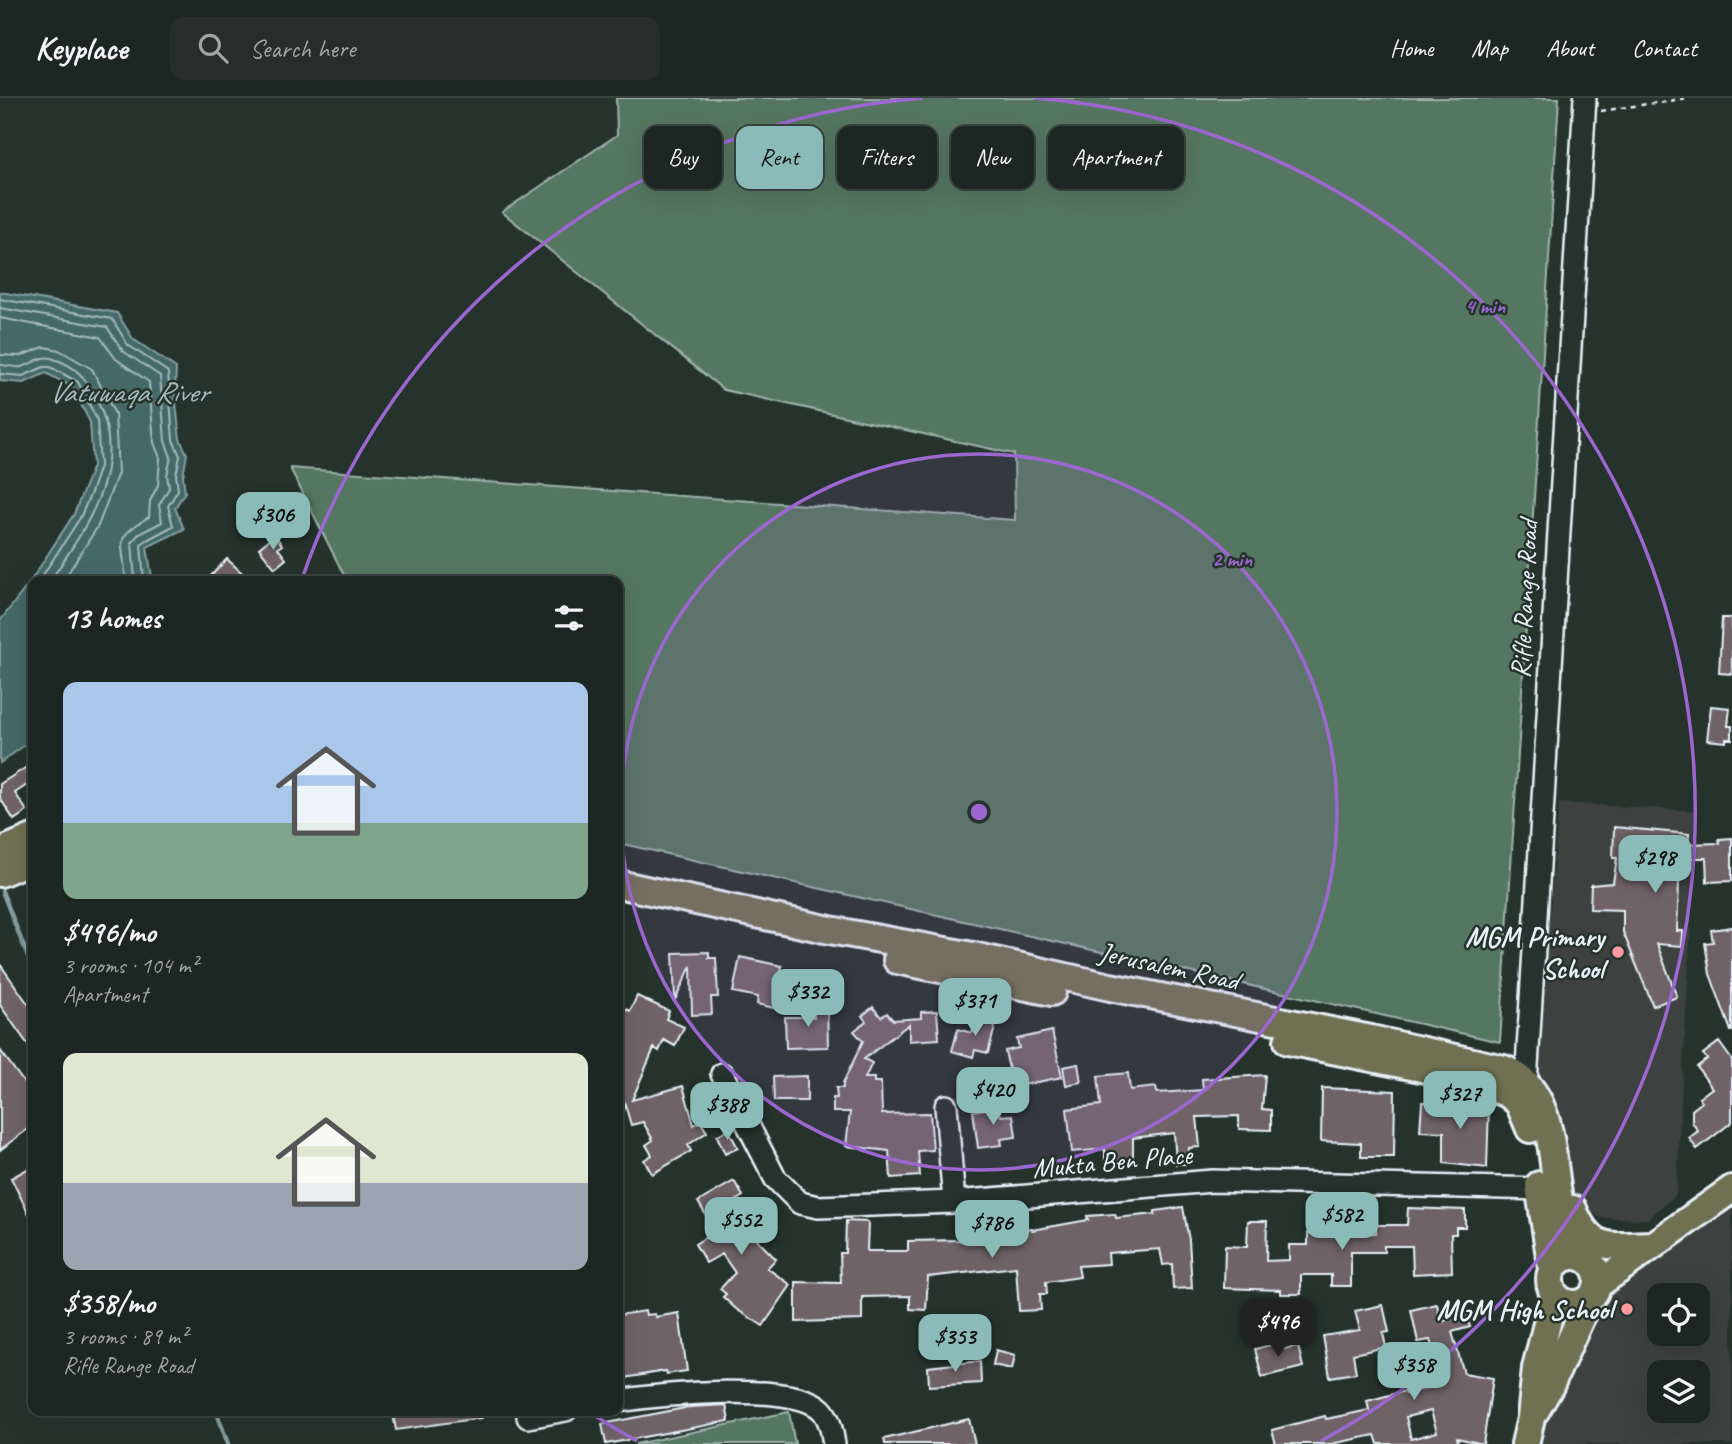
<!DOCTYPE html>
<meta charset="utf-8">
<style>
:root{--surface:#1c2622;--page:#252e2a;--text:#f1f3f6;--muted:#a0a5a5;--line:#3a4340;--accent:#8bbbb9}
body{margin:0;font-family:Caveat,sans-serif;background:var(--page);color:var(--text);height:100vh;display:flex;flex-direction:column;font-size:26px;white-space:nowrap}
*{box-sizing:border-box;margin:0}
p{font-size:23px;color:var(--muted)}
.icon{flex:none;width:38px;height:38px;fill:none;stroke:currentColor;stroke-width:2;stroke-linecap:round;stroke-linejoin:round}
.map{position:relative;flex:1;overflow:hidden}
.drawer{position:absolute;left:28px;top:478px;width:595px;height:840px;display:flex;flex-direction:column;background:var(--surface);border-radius:14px;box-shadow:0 7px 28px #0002,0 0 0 2px var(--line)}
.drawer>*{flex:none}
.banner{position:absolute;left:644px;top:28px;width:665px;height:63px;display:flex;gap:14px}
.tools{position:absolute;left:1647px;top:1185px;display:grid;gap:14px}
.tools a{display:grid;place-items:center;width:63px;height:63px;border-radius:14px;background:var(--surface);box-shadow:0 7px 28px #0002,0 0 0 2px var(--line);font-size:35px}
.price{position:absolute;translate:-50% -60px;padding:0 16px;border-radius:14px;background:var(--accent);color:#111;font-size:23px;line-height:46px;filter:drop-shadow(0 2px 4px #0008)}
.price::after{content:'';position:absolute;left:50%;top:42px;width:21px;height:16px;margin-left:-10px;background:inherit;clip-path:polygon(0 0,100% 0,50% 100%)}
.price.selected{background:#222;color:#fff}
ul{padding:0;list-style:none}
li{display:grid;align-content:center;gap:14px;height:371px;padding:0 35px}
li span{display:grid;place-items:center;height:217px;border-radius:14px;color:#555}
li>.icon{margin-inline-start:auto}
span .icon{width:126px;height:126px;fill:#fffc;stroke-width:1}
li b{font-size:30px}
h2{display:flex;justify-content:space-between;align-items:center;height:84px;padding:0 35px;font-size:30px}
.chip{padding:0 24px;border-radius:14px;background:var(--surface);box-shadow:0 7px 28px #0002,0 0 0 2px var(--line);font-size:24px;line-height:63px}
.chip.selected{background:var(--accent);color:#111}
header{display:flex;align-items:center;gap:42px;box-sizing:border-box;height:98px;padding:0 35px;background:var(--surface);border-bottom:2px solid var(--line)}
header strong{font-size:33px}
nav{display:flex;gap:38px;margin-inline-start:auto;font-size:24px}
.search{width:490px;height:63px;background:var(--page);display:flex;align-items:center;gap:18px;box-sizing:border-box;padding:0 24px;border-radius:14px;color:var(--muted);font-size:26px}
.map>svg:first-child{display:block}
.built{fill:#3c423f;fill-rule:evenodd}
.green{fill:#547660;stroke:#9eb4ac;stroke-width:2}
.water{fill:#446868;stroke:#869fa2;stroke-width:2}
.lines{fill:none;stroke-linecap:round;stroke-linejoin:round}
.shore{stroke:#a6babe;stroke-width:2}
.stream{stroke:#869fa2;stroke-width:4.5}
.building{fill:#6f6468;stroke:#e8f1f8;stroke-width:2;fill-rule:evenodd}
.minor-casing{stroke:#e8f1f8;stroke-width:26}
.major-casing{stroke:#e8f1f8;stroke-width:32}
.path{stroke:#e8f1f8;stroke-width:2.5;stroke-dasharray:5 5;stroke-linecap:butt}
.minor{stroke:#26332d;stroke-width:21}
.major{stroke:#706f52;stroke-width:26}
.ring{fill:none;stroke:#9c67d0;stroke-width:3.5}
.poi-dot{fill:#ff9aa2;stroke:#26332d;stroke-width:2.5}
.labels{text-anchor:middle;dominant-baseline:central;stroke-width:5;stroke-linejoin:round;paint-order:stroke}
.street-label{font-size:28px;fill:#e8f1f8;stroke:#26332d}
.poi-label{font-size:28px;font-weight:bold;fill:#e8f1f8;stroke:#26332d;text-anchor:end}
.water-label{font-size:30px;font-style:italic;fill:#a6babe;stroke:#26332d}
.centre{fill:#9c67d0;stroke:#26332d;stroke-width:3.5}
.ring-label{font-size:21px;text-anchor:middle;font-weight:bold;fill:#9c67d0;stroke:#26332d;stroke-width:5;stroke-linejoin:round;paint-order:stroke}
</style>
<header>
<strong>Keyplace</strong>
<div class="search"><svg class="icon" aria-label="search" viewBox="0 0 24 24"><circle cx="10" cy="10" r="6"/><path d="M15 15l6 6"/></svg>Search here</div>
<nav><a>Home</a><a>Map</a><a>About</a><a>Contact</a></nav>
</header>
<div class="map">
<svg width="1732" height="1346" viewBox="0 0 1732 1346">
<rect width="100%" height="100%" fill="#26332d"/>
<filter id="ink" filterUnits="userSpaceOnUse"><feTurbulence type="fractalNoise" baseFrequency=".0143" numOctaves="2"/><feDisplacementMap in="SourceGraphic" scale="14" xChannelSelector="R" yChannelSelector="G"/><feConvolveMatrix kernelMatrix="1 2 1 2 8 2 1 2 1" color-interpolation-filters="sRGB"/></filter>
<g filter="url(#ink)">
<path class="built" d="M 1559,705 L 1697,713 L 1676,1097 L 1647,1121 L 1601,1120 L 1580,1106 L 1535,995 Z
M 1732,1103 L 1732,1346 L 1540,1346 L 1547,1308 L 1582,1225 L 1640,1162 ZM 1659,1197 L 1698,1197 L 1698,1236 L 1659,1236 ZM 1659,1274 L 1698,1274 L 1698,1312 L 1659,1312 Z"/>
<path class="green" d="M 616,0 L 1559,0 L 1500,944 L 618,745 L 618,483 L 347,483 L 290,370 L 1015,422 L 1014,356 L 724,292 L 502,114 L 617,37 Z
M 789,1314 L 795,1346 L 635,1346 Z"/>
<path class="water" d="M 0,194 L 117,215 L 133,241 L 176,270 L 175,296 L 180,341 L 187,356 L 183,378 L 185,394 L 175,410 L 184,431 L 147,449 L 152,479 L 150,483 L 33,483 L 33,641 L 0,665 L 0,523 L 30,484 L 74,416 L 93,368 L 90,324 L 72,289 L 46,275 L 24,285 L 0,283 Z"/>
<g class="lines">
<path class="shore" d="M 0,201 L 112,221 L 128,247 L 168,274 L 173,342 L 180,358 L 176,377 L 178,392 L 168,408 L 173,428 L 145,443 L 141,447 L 144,483
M 0,210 L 107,229 L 123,253 L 160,278 L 165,343 L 171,359 L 167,377 L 169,390 L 159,407 L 162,424 L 139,436 L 132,444 L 135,483
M 0,220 L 100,239 L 116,261 L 149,284 L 154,345 L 160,360 L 158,387 L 150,403 L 149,419 C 108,443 126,445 125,483
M 0,257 L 20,258 L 44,249 L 59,252 L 92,271 L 115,316 L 118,375 L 98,428 L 63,483
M 0,267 C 7,267 15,270 21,269 C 32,267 40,257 51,260 C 77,268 86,280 97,302 C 130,369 87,428 50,483
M 0,276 L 23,278 L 44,269 L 50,269 L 78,284 L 97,322 L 100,368 L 91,395 L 80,420 L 39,483"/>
<path class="stream" d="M 2,793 L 33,872
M 216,1312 L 228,1346"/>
</g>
<path class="building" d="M 275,437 L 282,447 L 278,450 L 286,461 L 275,470 L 259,450 Z
M 227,461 L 251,483 L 206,483 Z
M 1722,520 L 1732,520 L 1732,576 L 1719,575 Z
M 1711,608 L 1730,610 L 1728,628 L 1732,628 L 1732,641 L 1726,641 L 1726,644 L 1707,642 Z
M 33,665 L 33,683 L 15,695 L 27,713 L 14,722 L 0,700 L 0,686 Z
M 1614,729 L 1689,736 L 1688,746 L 1720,745 L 1719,741 L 1732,740 L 1732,783 L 1707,784 L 1706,760 L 1680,760 L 1677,833 L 1683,833 L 1682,848 L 1657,846 L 1677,899 L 1653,908 L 1623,834 L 1623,812 L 1590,811 L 1591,787 L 1613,785 L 1617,760 L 1613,760 Z
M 1732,829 L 1732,933 L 1731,933 L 1710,876 L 1705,845 L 1713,844 L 1711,832 Z
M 709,854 L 709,860 L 716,860 L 718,899 L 711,899 L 712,916 L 692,917 L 691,868 L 675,902 L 673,855 Z
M 740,859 L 782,868 L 774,910 L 757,906 L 758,899 L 733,894 Z
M 0,866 L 33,913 L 33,954 L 0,907 Z
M 637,898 L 669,913 L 666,921 L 684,929 L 675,948 L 664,942 L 659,953 L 654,950 L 632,1002 L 683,988 L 694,1027 L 700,1023 L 707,1034 L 688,1047 L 691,1053 L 652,1076 L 644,1062 L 652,1057 L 646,1047 L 653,1042 L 643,1024 L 631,1027 L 621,993 L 618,991 L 618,919 L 622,909 L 630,913 Z
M 827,904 L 828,949 L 786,950 L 785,919 L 814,919 L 814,905 Z
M 873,909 L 881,919 L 887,915 L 893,922 L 921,920 L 921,914 L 937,913 L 939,941 L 909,943 L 909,926 L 864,961 L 872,965 L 865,980 L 874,980 L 874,984 L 881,984 L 882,1016 L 930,1015 L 933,1052 L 918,1053 L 920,1078 L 891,1080 L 889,1053 L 846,1048 L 850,1014 L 833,1014 L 833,1000 L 837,1000 L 836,990 L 843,990 L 843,985 L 863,943 L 854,933 L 866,923 L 862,918 Z
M 976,919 L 996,925 L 988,955 L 975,952 L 973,959 L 952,953 L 958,931 L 972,935 Z
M 1052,933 L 1062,979 L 1013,989 L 1005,953 L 1019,950 L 1017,941 Z
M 1719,944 L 1732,962 L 1732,1024 L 1697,1051 L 1689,1040 L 1698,1033 L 1692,1024 L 1692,1012 L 1702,1004 L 1699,1000 L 1712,990 L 1697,969 L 1707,961 L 1703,956 Z
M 0,952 L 33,997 L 33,1027 L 0,1052 Z
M 1078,966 L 1081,984 L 1066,987 L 1063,969 Z
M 1128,975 L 1130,992 L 1156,989 L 1157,995 L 1203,992 L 1202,981 L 1265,977 L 1262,1011 L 1271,1012 L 1271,1032 L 1239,1031 L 1239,1018 L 1197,1019 L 1200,1049 L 1189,1050 L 1188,1066 L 1176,1066 L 1174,1035 L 1133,1040 L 1133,1061 L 1105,1062 L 1105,1051 L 1072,1054 L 1067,1011 L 1101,1007 L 1098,978 Z
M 807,978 L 807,1003 L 774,1003 L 773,979 Z
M 1322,990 L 1395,993 L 1394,1059 L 1361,1059 L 1361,1045 L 1321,1043 Z
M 1422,1004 L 1489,1007 L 1487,1070 L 1444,1065 L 1444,1034 L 1420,1033 Z
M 999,1009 L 1001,1018 L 1013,1017 L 1016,1039 L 1001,1041 L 1002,1047 L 978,1050 L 973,1013 Z
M 728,1031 L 738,1050 L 725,1056 L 717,1038 Z
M 33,1068 L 33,1124 L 11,1080 Z
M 734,1083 L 743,1098 L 737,1102 L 742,1111 L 740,1112 L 759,1144 L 776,1161 L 767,1170 L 791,1187 L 763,1228 L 736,1211 L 723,1199 L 726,1196 L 720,1191 L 735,1175 L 722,1156 L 706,1165 L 695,1146 L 716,1133 L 698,1104 Z
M 1183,1109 L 1189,1142 L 1192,1190 L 1173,1191 L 1172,1166 L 1163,1167 L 1160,1151 L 1108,1155 L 1109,1166 L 1078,1168 L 1080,1179 L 1046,1184 L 1047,1196 L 1040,1196 L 1041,1212 L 1019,1213 L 1016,1169 L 928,1179 L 926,1212 L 910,1211 L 910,1198 L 862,1199 L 862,1222 L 796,1224 L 796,1184 L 841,1185 L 840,1155 L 845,1155 L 846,1123 L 868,1124 L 867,1153 L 908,1153 L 908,1143 L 961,1142 L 960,1132 L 992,1129 L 991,1117 L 1003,1116 L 1005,1130 L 1008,1131 L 1032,1130 L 1032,1132 L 1088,1122 L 1087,1118 L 1115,1116 L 1116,1120 L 1155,1116 L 1155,1113 Z
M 1408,1110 L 1465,1112 L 1465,1129 L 1456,1129 L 1456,1136 L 1451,1136 L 1452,1174 L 1413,1176 L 1412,1148 L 1384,1148 L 1384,1154 L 1351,1154 L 1351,1188 L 1331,1188 L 1331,1177 L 1301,1177 L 1301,1196 L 1281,1196 L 1281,1192 L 1224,1190 L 1225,1148 L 1247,1149 L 1248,1123 L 1267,1123 L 1266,1163 L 1289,1162 L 1289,1147 L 1308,1147 L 1308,1135 L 1376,1135 L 1376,1127 L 1407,1127 Z
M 1437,1206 L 1441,1224 L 1466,1216 L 1470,1229 L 1452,1234 L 1464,1275 L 1493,1280 L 1483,1346 L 1457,1340 L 1459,1346 L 1378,1346 L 1375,1337 L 1331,1346 L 1276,1346 L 1272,1332 L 1325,1318 L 1326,1321 L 1369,1312 L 1367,1303 L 1405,1293 L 1406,1296 L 1443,1285 L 1430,1242 L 1418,1244 L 1411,1212 ZM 1431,1313 L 1437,1334 L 1411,1341 L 1406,1319 Z
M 1383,1207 L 1389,1234 L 1383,1235 L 1386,1249 L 1353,1256 L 1356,1275 L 1330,1279 L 1323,1238 L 1360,1232 L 1355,1213 Z
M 645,1213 L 646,1217 L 655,1216 L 655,1219 L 679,1215 L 687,1273 L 667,1276 L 666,1273 L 618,1281 L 618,1217 Z
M 1282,1244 L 1284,1251 L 1298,1248 L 1303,1269 L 1262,1279 L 1255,1251 Z
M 996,1252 L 1015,1257 L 1012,1271 L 993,1267 Z
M 980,1263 L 981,1285 L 929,1288 L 928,1269 Z
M 726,1307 L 729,1323 L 606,1346 L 602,1326 L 690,1309 Z
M 392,1312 L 481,1312 L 482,1320 L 396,1332 Z
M 969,1321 L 975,1346 L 885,1346 L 884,1341 Z"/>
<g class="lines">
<defs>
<path id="minor" d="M 722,976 L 775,1080 L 800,1105 L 818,1109 L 954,1104 L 1213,1083 L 1540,1091
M 1522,997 L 1526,985 L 1585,0
M 946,1008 L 954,1104
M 618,1303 C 657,1297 792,1283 821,1311 C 830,1320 832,1334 834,1346
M 528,1319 L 566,1312"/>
<path id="major" d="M 0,754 L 33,740
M 0,775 L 33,761
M 618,786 L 830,832 L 973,858 L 1110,889 L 1371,941 L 1504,971 C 1557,992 1550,1065 1561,1111 C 1564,1127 1571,1143 1576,1158
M 897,862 L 1052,894
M 1288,943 L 1431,972 L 1490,989 L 1508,996 L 1519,1005 L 1530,1031
M 1539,1087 L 1552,1171
M 1573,1111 C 1591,1155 1610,1148 1651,1147
M1550 1182a24 24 0 1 1 48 0a24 24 0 1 1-48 0Z
M 1599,1186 L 1732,1091
M 1536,1312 L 1550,1288 L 1588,1203
M 1525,1346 L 1531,1320 L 1536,1270 L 1554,1197"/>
</defs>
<use href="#minor" class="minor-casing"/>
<use href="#major" class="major-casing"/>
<path class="path" d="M 1601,13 L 1688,0"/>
<use href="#minor" class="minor"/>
<use href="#major" class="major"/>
</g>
</g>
<circle cx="979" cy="714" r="358" fill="#9c67d0" fill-opacity=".12"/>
<g class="ring">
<circle cx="979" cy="714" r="358"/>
<path d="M637 1343A716 716 0 0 1 589 1314M302 481A716 716 0 0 1 923 0M1035 0A716 716 0 0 1 1321 1343"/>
</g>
<g class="poi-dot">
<circle cx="1618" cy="854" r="7"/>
<circle cx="1627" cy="1211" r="7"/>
</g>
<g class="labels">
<g class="street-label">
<text transform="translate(1524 501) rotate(-87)">Rifle Range Road</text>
<text transform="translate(1169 868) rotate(12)">Jerusalem Road</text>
<text transform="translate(1112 1063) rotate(-5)">Mukta Ben Place</text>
</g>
<g class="poi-label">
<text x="1604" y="838">MGM Primary<tspan x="1604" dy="32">School</tspan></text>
<text x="1613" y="1211">MGM High School</text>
</g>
<g class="water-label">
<text x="128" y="294">Vatuwaqa River</text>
</g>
</g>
<circle cx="979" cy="714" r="10" class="centre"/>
<g class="ring-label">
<text x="1485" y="215">4 min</text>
<text x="1232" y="468">2 min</text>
</g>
</svg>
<div class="tools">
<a><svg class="icon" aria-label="locate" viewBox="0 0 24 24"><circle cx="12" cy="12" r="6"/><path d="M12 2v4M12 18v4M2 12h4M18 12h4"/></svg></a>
<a><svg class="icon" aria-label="layers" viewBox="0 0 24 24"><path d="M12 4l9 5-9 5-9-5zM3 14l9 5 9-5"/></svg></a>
</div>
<b class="price" style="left:273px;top:454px">$306</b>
<b class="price" style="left:1655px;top:797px">$298</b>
<b class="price" style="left:808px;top:931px">$332</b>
<b class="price" style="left:975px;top:940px">$371</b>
<b class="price" style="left:993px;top:1029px">$420</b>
<b class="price" style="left:1460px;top:1033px">$327</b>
<b class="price" style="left:727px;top:1044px">$388</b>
<b class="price" style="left:1342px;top:1154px">$582</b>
<b class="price" style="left:741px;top:1159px">$552</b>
<b class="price" style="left:992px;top:1162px">$786</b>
<b class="price selected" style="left:1278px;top:1261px">$496</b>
<b class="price" style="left:955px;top:1276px">$353</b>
<b class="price" style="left:1414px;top:1304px">$358</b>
<div class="banner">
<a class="chip">Buy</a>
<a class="chip selected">Rent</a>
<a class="chip">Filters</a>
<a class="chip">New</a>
<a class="chip">Apartment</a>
</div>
<section class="drawer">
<h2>13 homes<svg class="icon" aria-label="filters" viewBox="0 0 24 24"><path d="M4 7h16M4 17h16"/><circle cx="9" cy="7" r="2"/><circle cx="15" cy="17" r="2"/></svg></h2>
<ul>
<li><span style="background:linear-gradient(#a9c7e8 65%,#7fa58c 0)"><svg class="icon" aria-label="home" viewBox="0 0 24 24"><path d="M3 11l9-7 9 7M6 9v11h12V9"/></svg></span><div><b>$496/mo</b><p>3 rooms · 104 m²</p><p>Apartment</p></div></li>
<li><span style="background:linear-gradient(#dfe7d0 60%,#9aa5b1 0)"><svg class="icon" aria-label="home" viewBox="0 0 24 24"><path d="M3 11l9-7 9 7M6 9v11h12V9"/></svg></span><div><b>$358/mo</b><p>3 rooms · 89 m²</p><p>Rifle Range Road</p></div></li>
</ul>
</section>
</div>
